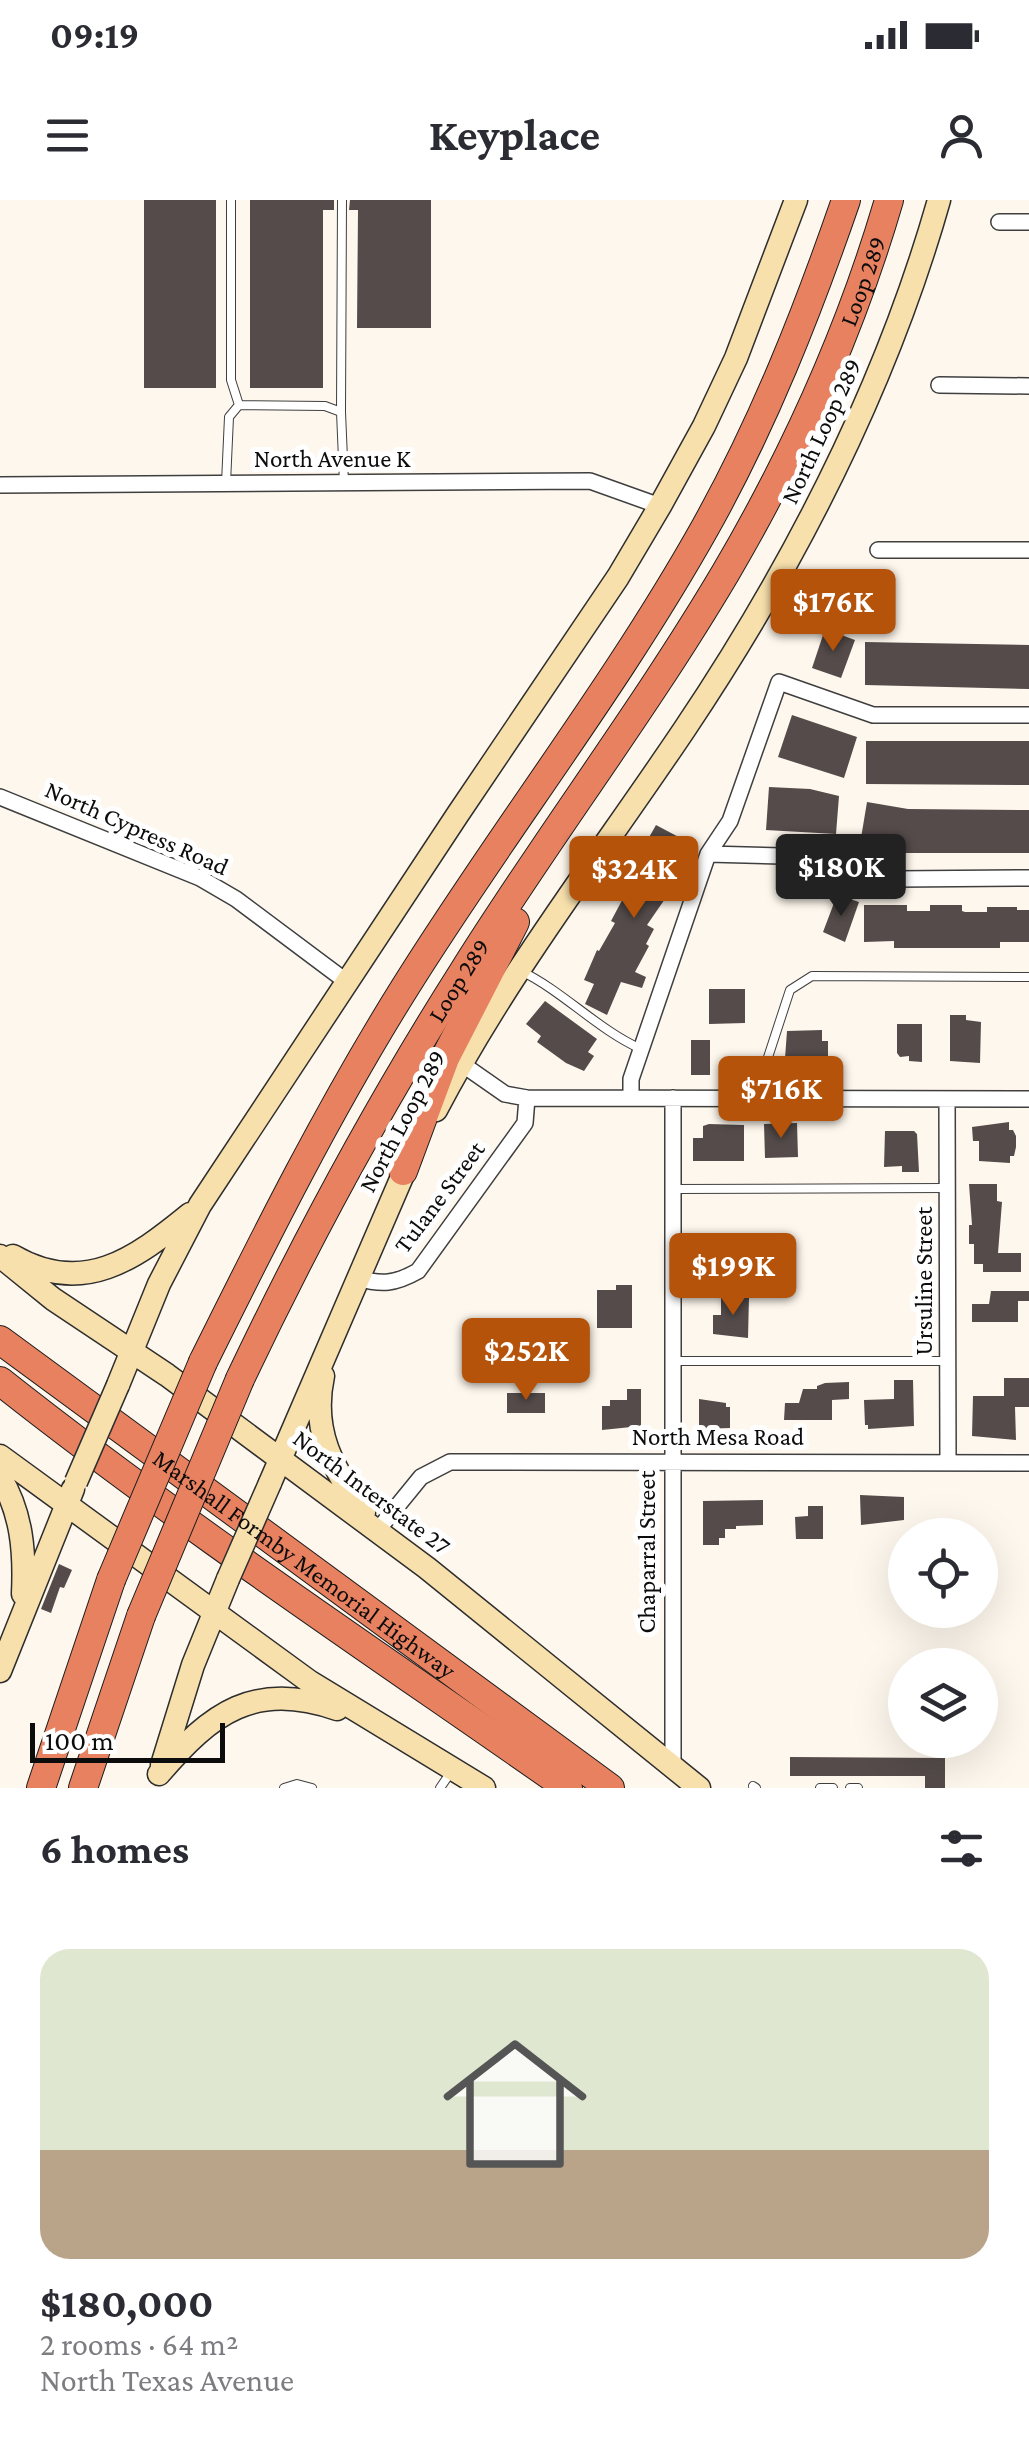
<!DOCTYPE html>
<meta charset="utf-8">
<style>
:root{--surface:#fff;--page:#f7f7f7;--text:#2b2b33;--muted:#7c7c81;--accent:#b45309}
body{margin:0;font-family:"Crimson Pro",serif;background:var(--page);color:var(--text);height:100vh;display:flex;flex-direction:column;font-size:38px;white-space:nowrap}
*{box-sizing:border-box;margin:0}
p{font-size:32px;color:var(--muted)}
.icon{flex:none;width:55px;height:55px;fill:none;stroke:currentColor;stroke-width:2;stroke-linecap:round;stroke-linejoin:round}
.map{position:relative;height:1588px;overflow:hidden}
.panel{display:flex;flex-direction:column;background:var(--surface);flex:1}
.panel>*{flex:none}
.tools{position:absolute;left:888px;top:1318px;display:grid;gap:20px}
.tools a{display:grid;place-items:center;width:110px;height:110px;border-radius:50%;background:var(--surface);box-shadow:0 10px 40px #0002;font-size:50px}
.scale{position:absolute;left:30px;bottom:25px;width:195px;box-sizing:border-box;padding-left:10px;border:5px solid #0c0c0c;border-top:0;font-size:28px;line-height:35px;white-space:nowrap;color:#0c0c0c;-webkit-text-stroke:8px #fff;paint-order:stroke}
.price{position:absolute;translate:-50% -85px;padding:0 22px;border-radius:10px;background:var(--accent);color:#fff;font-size:32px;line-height:65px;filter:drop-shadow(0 2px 5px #0008)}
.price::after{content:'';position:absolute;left:50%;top:60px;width:30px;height:22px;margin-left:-15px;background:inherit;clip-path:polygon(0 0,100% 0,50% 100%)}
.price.selected{background:#222;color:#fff}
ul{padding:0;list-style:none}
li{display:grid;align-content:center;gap:20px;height:530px;padding:0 40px}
li span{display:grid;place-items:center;height:310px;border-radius:30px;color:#555}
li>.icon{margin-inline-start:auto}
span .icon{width:180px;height:180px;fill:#fffc;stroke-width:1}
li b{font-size:42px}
h2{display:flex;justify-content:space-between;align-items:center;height:120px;padding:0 40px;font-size:42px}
.status{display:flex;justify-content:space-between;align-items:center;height:70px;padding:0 50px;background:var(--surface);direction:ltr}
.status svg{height:28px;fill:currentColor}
header{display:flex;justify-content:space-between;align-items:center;height:130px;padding:0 40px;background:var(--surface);font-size:45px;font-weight:700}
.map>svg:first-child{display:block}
.building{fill:#544b4a}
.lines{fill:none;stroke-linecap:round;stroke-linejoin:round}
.lane-casing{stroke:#3f3f3f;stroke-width:10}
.street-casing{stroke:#3f3f3f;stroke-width:18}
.secondary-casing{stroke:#2e2e2e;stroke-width:25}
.highway-casing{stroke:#1d1d1d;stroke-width:30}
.lane{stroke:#fff;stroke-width:8}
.street{stroke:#fff;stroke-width:15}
.secondary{stroke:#f8e0ad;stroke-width:22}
.highway{stroke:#e88160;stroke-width:28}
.secondary-bridge-casing{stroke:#2e2e2e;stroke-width:25;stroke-linecap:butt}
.highway-bridge-casing{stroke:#1d1d1d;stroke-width:30;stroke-linecap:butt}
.secondary-bridge{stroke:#f8e0ad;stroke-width:22}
.highway-bridge{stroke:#e88160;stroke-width:28}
.labels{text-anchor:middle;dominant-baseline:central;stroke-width:10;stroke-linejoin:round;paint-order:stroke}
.street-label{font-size:25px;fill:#0c0c0c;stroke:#fff}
</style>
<div class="status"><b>09:19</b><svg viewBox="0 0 49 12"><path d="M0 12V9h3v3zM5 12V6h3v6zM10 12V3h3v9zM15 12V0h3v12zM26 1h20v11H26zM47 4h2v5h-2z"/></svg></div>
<header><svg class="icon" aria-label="menu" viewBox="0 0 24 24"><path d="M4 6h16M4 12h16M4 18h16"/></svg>Keyplace<svg class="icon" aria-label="person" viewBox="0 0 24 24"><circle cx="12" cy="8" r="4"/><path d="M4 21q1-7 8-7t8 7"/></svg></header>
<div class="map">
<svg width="1029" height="1588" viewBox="0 0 1029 1588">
<rect width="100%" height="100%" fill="#fef7ed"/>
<path class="building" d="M 144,0 L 216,0 L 216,188 L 144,188 Z
M 250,0 L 334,0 L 334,10 L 323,10 L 323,188 L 250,188 Z
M 350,0 L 431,0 L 431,128 L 357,128 L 358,10 L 349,10 Z
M 825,429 L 855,440 L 841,478 L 812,468 Z
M 865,442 L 1029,445 L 1029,489 L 865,485 Z
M 792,515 L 857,537 L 844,578 L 778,557 Z
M 866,541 L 1029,541 L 1029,585 L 866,584 Z
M 769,587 L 810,589 L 839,596 L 836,634 L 766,630 Z
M 867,602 L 908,609 L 1029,610 L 1029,653 L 905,653 L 860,644 Z
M 656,625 L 688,642 L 666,675 L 673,679 L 664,694 L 667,696 L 647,725 L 654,729 L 646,744 L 649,746 L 635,772 L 646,777 L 642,788 L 621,782 L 607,815 L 585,804 L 594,784 L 584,780 L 597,750 L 599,751 L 615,723 L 611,721 L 627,691 L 624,689 L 633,673 L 630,671 Z
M 847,698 L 859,702 L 845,742 L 823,732 L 834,703 L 845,704 Z
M 864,705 L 907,705 L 907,711 L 930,711 L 930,705 L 962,705 L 962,711 L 965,712 L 987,712 L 987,707 L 1017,707 L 1017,710 L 1029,710 L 1029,742 L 1000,742 L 1000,748 L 894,748 L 894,741 L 864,742 Z
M 709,789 L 745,789 L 745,823 L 709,824 Z
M 545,801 L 597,839 L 588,852 L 594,856 L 584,871 L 566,863 L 537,842 L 541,836 L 526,824 Z
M 950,815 L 966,815 L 966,820 L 981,822 L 980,863 L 950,861 Z
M 897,824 L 922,824 L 922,862 L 909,861 L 909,856 L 900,857 L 897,853 Z
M 822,830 L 822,841 L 828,841 L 828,872 L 784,872 L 787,831 Z
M 691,840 L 710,840 L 710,875 L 691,875 Z
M 1009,922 L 1009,930 L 1013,930 L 1016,936 L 1016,947 L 1014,956 L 1010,956 L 1010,963 L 979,961 L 979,941 L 973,941 L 972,927 Z
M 797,923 L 798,957 L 765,958 L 764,924 Z
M 709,924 L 744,925 L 744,961 L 693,961 L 693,938 L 703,938 L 703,926 Z
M 885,931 L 914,931 L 917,934 L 919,972 L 902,972 L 902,966 L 884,967 Z
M 969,984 L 997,984 L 997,1001 L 1002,1002 L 998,1053 L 1021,1053 L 1021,1072 L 983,1072 L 983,1064 L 974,1064 L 974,1044 L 969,1044 L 969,1025 L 972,1025 Z
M 616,1085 L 632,1085 L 632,1128 L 597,1128 L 597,1090 L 616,1090 Z
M 991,1091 L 1029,1091 L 1029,1101 L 1018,1101 L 1018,1122 L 972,1122 L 972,1104 L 989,1104 Z
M 721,1097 L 749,1097 L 748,1138 L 713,1134 L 713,1115 L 721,1115 Z
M 1004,1178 L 1029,1178 L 1029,1207 L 1015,1207 L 1016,1240 L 972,1236 L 973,1196 L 1004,1196 Z
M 894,1180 L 913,1180 L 914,1226 L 868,1229 L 868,1225 L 865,1225 L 864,1200 L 894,1199 Z
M 849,1182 L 849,1199 L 832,1200 L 832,1220 L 784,1220 L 785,1203 L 799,1203 L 803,1189 L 817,1189 L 817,1186 L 825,1183 Z
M 627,1189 L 641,1189 L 641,1226 L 602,1230 L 602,1206 L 610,1206 L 610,1200 L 627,1200 Z
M 507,1193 L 545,1193 L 545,1213 L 507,1213 Z
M 699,1199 L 726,1203 L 726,1207 L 730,1207 L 730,1228 L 699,1229 Z
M 860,1295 L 904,1297 L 904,1320 L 861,1325 Z
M 763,1300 L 763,1325 L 736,1326 L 736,1329 L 725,1329 L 725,1338 L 719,1338 L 719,1345 L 703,1345 L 703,1301 Z
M 808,1306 L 823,1306 L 823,1339 L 796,1339 L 795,1317 L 808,1316 Z
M 59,1364 L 72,1370 L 64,1388 L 60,1387 L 51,1413 L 41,1409 Z
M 790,1557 L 945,1558 L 945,1588 L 925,1588 L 925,1576 L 790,1576 Z"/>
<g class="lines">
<defs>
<path id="lane" d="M 231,0 L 231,180 L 239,205
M 341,212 L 342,0
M 226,283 L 229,217 L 239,205 L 325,206 L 341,212 L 344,283
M 521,771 C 564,792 597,829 641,849
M 755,897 L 790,790 L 812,776 L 1029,777
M 673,989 L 947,988
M 672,1161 L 948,1161
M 753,1586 L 756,1588
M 284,1588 L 297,1584 L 312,1588
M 440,1588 L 451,1572
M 820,1588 L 833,1588
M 850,1588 L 858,1588"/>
<path id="street" d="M 999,22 L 1029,22
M 939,185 L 1029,186
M 0,285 L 590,281 L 660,306
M 878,350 L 1029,350
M 0,597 L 200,678 L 236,699 L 347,782
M 708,654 L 823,657 L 896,679 L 1029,678
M 462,864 L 505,894 L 527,898 L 1029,899
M 631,898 L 631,879 L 708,654 L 730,621 L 779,482 L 873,515 L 1029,515
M 947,899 L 948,1262
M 357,1078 C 382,1085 395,1084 418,1071 L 525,923 L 527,898
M 377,1331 L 421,1277 L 450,1262 L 1029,1263
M 673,1566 L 673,898"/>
<path id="secondary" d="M 436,910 C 506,776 600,655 684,530 C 794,366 885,190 939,0
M 0,1056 L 53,1099 L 167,1175 L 427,1368 L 699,1588
M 13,1056 C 83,1097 135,1059 190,1014
M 323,1176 C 311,1232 333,1268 364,1312
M 118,1185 L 159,1084 L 200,1005 L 458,614 L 618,377 L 660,306 L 704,226 L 736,158 L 796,0
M 0,1256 L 310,1482 L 484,1588
M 0,1277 C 22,1313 25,1352 23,1394
M 270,1283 L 411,956
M 0,1471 L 73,1289
M 162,1565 L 193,1465 L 228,1379
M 159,1574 C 212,1512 254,1481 337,1509"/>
<g id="highway">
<path d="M 403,971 L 445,858 L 515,722"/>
<path id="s1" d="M 0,1140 L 610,1588"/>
<path d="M 203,1162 C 266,1035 329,909 404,789 C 501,633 616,487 706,326 C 764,222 807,113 846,0"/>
<path id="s2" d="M 240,1179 C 307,1038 381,901 465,769 C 549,635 645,509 726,372 C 794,256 851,130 889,0"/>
<path d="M 0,1181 C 182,1325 378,1455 568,1588"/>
<path d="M 41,1588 L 111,1380"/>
<path d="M 83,1588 L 141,1416"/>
</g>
</defs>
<use href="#lane" class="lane-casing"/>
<use href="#street" class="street-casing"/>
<use href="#secondary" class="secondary-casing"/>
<use href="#highway" class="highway-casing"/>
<use href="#lane" class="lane"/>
<use href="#street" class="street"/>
<use href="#secondary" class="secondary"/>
<use href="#highway" class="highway"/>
<defs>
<path id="secondary-bridge" d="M 76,1282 L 118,1185
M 228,1379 L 270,1283"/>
<path id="highway-bridge" d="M 111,1380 L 203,1162
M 141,1416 L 240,1179"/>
</defs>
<use href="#secondary-bridge" class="secondary-bridge-casing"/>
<use href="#highway-bridge" class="highway-bridge-casing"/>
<use href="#secondary-bridge" class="secondary-bridge"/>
<use href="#highway-bridge" class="highway-bridge"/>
</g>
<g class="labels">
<g class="street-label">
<text stroke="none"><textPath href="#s2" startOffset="1265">Loop 289</textPath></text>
<text transform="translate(821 231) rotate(-65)">North Loop 289</text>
<text x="332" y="258">North Avenue K</text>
<text transform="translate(137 628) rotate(24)">North Cypress Road</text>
<text stroke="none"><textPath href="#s2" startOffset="455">Loop 289</textPath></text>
<text transform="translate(402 921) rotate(-62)">North Loop 289</text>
<text transform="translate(439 997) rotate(-53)">Tulane Street</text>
<text transform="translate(923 1081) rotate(-90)">Ursuline Street</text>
<text x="718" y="1236">North Mesa Road</text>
<text transform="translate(372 1292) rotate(37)">North Interstate 27</text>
<text transform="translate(646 1352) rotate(-90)">Chaparral Street</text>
<text stroke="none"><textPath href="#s1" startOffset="378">Marshall Formby Memorial Highway</textPath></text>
</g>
</g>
</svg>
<div class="tools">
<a><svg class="icon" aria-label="locate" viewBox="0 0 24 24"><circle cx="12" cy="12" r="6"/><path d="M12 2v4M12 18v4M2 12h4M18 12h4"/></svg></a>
<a><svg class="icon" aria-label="layers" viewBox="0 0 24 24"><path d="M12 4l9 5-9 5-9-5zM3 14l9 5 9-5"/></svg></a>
</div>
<div class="scale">100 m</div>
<b class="price" style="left:833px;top:454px">$176K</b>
<b class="price selected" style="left:841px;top:719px">$180K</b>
<b class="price" style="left:634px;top:721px">$324K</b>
<b class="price" style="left:781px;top:941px">$716K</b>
<b class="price" style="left:733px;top:1118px">$199K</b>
<b class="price" style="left:526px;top:1203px">$252K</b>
</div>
<section class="panel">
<h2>6 homes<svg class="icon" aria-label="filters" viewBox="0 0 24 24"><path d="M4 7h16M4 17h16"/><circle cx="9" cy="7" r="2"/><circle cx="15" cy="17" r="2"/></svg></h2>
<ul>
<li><span style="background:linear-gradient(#dfe7d0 65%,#b9a48a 0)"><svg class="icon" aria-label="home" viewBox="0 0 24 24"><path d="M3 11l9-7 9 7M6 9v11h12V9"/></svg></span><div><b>$180,000</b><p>2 rooms · 64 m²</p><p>North Texas Avenue</p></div></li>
</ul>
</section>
